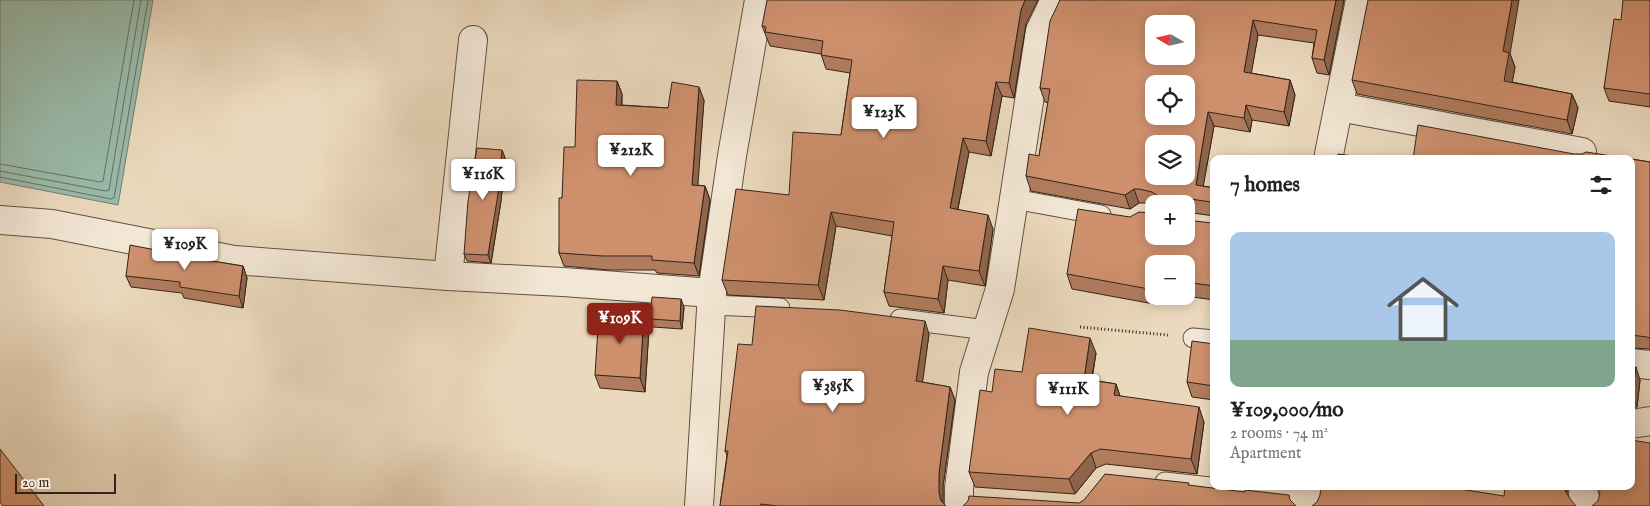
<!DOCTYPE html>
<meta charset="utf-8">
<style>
:root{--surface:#fff;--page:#f2f2f2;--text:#222;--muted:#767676;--accent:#8f2418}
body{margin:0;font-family:"IM FELL English",serif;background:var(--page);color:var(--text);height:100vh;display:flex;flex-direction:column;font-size:19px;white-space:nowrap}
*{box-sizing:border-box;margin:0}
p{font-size:16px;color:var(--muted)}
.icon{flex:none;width:28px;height:28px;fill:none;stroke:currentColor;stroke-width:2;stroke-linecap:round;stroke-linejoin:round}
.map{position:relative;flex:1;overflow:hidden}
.sheet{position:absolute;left:1210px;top:155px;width:425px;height:335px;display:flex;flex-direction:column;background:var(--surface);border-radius:10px;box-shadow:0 2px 12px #0003}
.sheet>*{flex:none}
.needle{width:32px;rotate:279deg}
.tools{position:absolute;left:1145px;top:15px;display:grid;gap:10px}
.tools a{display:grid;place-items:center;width:50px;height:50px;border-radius:10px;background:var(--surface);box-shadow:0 2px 12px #0003;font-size:25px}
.scale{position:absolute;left:15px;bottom:12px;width:101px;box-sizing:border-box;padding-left:5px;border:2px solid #33241a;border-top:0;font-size:14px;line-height:18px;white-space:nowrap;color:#33241a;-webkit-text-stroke:4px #f2e6d4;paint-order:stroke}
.price{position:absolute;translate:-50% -42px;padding:0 11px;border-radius:5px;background:#fff;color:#222;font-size:16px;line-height:32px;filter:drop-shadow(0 1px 2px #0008)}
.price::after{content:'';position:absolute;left:50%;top:30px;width:15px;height:11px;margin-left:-8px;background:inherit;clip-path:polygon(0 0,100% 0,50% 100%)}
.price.current{background:var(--accent);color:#fff}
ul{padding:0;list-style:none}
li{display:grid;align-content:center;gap:10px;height:265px;padding:0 20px}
li span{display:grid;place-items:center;height:155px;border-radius:10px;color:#555}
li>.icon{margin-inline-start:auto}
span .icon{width:90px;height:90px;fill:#fffc;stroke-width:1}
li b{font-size:21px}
h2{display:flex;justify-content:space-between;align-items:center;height:60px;padding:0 20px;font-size:21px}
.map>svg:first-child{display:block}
.water{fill:#9ba;stroke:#707f70}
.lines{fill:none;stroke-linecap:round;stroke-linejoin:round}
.shore{stroke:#667062;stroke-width:1}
.lane-casing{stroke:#615143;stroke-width:21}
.street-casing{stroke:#615143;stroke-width:30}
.path{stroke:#33241a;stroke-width:3;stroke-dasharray:1 2.5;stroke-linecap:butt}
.lane{stroke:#f2e6d4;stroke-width:19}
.street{stroke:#f2e6d4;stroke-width:28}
.wall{fill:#b17c5e;stroke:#33241a}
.shaded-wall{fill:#90654c;stroke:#33241a}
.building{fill:#ce906d;stroke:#33241a;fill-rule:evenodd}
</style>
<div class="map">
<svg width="1650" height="506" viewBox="0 0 1650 506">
<rect width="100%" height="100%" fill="#ebd9bd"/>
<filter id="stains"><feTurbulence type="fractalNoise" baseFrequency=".004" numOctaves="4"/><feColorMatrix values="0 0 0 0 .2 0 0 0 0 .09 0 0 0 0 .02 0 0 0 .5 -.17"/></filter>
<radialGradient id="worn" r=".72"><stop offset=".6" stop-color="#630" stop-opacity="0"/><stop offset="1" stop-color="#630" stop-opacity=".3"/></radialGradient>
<path class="water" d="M 0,0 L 153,0 L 118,205 L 0,182 Z"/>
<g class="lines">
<path class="shore" d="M 0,164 L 100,182 L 103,181 L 134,0
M 0,171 L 106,191 L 109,190 L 141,0
M 0,177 L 111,199 L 114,198 L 148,0"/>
<defs>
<path id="lane" d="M 1014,199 L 1101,215
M 711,305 L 780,308
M 900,319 L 987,330
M 1193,338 L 1214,340
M 1165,482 L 1310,498"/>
<path id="street" d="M 1339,107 L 1582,152
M 1328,159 L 1360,0
M 0,220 L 52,224 L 234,260 L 448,276 L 563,282 L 712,293
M 448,276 L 473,40
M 1631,363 L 1650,365
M 1631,424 L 1650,421
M 1584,486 L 1583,495 L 1589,506
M 699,506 L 712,293 L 732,156 L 759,0
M 959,506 L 959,488 L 974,372 L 1000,289 L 1040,31 L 1055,0
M 1309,506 L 1311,486"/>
</defs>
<use href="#lane" class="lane-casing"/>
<use href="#street" class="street-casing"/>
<path class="path" d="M 1080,327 L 1168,335"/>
<use href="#lane" class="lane"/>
<use href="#street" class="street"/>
</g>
<path class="wall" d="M 1060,0 L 1344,0 L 1329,75 L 1317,73 L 1312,58 L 1314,43 L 1258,35 L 1251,73 L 1290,80 L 1295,95 L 1289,126 L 1252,120 L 1250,132 L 1214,126 L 1203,186 L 1214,188 L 1214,216 L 1186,212 L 1186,204 L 1154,204 L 1154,205 L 1145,203 L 1139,203 L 1130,209 L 1031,191 L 1026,176 L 1039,156 L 1048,103 L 1045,102 L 1040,88 Z
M 1650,0 L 1650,107 L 1609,101 L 1604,88 L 1621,20 Z
M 1026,24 L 1014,98 L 1002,96 L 991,156 L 969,152 L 958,209 L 993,229 L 985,286 L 948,280 L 944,313 L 889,306 L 884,292 L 892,236 L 836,226 L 824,300 L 728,295 L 722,280 L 789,195 L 841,135 L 850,73 L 826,69 L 821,54 L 770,46 L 762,26 Z
M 1510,54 L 1515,67 L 1512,82 L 1572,94 L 1578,108 L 1572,134 L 1357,94 L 1352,80 Z
M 617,81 L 622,94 L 622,105 L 668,108 L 704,100 L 697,185 L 705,186 L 710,200 L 699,276 L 657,273 L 655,270 L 608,270 L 564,266 L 559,253 L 562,198 L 575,147 Z
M 502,150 L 505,158 L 501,201 L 491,263 L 467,261 L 464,254 Z
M 1631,159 L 1650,162 L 1650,349 L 1631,348 Z
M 1151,213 L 1154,236 L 1212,223 L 1214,222 L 1214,300 L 1186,296 L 1186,264 L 1154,264 L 1154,296 L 1155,296 L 1154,304 L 1072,289 L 1067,274 L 1130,217 Z
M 162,253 L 243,266 L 247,278 L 243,308 L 184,298 L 182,293 L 131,287 L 126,276 Z
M 684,307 L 682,329 L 653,327 L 650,319 Z
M 649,328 L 645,392 L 600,388 L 595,375 Z
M 929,334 L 922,382 L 950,387 L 955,400 L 943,486 L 943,503 L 946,506 L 720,506 L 727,455 L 725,451 L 752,345 Z
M 1214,344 L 1214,400 L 1192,397 L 1187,382 Z
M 1096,353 L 1092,380 L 1116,384 L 1120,396 L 1204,422 L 1197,474 L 1106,464 L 1096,468 L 1075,494 L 975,487 L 969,472 L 992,392 L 1022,372 Z
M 1631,366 L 1640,380 L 1637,407 L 1631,409 Z"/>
<path class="shaded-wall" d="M 1025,0 L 1038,0 L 1026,24 L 1014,98 L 1009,83 L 1021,10 Z
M 1336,0 L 1344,0 L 1329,75 L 1324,60 Z
M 1512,0 L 1519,0 L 1510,54 L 1515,67 L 1510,95 L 1504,81 L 1503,51 Z
M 1253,20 L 1258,35 L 1249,87 L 1244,72 Z
M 1290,80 L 1295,95 L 1289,126 L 1284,112 Z
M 617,81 L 622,94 L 621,118 L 616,105 Z
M 996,82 L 1002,96 L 991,156 L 986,141 Z
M 699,87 L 704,100 L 697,198 L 692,185 Z
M 1572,94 L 1578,108 L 1572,134 L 1567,120 Z
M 1246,105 L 1252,120 L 1250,132 L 1244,118 Z
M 1208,112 L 1214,126 L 1201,199 L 1196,185 Z
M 963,138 L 969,152 L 955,222 L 950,208 Z
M 502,150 L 505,158 L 501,201 L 491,263 L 488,255 Z
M 705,186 L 710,200 L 699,276 L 694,263 Z
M 1134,189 L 1139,203 L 1130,209 L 1125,195 Z
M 1177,197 L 1180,204 L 1171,204 L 1172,201 Z
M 831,212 L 836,226 L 824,300 L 818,285 Z
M 988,215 L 993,229 L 985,286 L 979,271 Z
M 243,266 L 247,278 L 243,308 L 239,296 Z
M 943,266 L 948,280 L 944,313 L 938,299 Z
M 1150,278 L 1154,287 L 1154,296 L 1155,296 L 1154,304 L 1149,289 Z
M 681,299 L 684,307 L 682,329 L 680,321 Z
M 644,314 L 649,328 L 645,392 L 640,378 Z
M 925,321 L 929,334 L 921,394 L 916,381 Z
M 1090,338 L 1096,353 L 1089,394 L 1084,379 Z
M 1636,367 L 1640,380 L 1637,407 L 1632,394 Z
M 1116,384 L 1121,399 L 1114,395 Z
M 950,387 L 955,400 L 943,486 L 943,506 L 939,493 L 939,473 Z
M 1199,407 L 1204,422 L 1197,474 L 1191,459 Z
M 1091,453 L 1096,468 L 1075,494 L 1069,479 Z
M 1564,486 L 1569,486 L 1567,493 L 1569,502 Z"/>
<path class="building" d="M 767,0 L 1025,0 L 1021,10 L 1009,83 L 996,82 L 986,141 L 963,138 L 950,208 L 988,215 L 979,271 L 943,266 L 938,299 L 884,292 L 894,222 L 831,212 L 818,285 L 722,280 L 736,189 L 789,195 L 793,132 L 841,135 L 852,60 L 821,55 L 823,41 L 765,32 L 766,27 L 762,26 Z
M 1060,0 L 1336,0 L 1324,60 L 1312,58 L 1317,30 L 1253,20 L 1244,72 L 1290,80 L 1284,112 L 1246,105 L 1244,118 L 1208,112 L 1196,185 L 1214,188 L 1214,203 L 1211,202 L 1177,197 L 1172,201 L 1171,204 L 1159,204 L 1159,199 L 1157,195 L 1152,192 L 1139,189 L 1134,189 L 1125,195 L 1026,176 L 1029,154 L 1039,156 L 1050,89 L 1040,88 L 1050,21 ZM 1154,24 L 1186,24 L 1186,56 L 1154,56 ZM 1154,84 L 1186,84 L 1186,116 L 1154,116 ZM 1154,144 L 1186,144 L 1186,176 L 1154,176 Z
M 1368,0 L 1512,0 L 1503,51 L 1509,53 L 1504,81 L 1572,94 L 1567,120 L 1352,80 Z
M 1623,0 L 1650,0 L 1650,94 L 1604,88 L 1614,19 L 1621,20 Z
M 577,80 L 617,81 L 616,105 L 668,108 L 672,82 L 699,87 L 692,185 L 705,186 L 694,263 L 652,260 L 652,256 L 603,256 L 559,253 L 559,198 L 562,198 L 564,147 L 575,147 Z
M 1418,125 L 1574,154 L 1582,154 L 1586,152 L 1631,159 L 1413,159 Z
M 477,148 L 502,150 L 498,194 L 488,255 L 464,254 L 468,201 Z
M 1338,154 L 1377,159 L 1337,159 Z
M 1631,159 L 1650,162 L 1650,338 L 1647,337 L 1631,335 Z
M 1078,209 L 1130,217 L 1139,212 L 1151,213 L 1154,212 L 1154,236 L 1186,236 L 1186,220 L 1212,223 L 1214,222 L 1214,286 L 1186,282 L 1186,264 L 1154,264 L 1154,279 L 1150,278 L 1149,289 L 1067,274 Z
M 130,245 L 161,251 L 160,253 L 243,266 L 239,296 L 180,287 L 180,282 L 126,276 Z
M 652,297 L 681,299 L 680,321 L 650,319 Z
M 756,306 L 840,310 L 925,321 L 916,381 L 950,387 L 939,473 L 939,493 L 941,501 L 946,506 L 778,506 L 761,504 L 760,506 L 720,506 L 728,451 L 725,451 L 738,344 L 752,345 Z
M 599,312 L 644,314 L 640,378 L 595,375 Z
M 1029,328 L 1090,338 L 1084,379 L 1116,384 L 1114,395 L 1199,407 L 1191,459 L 1100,449 L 1091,453 L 1069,479 L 969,472 L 980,390 L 992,392 L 995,369 L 1022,372 Z
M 1192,341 L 1214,344 L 1214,386 L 1187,382 Z
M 1631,366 L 1636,367 L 1632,394 L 1631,395 Z
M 1631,440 L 1650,443 L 1650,506 L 1592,506 L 1598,501 L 1600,493 L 1597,486 L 1631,486 Z
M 0,449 L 44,506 L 3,506 L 0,502 Z
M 1105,474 L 1189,483 L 1188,485 L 1245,492 L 1245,490 L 1289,495 L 1290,500 L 1296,506 L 963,506 L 968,501 L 969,496 L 1079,503 L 1084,500 Z
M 1321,486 L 1441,486 L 1504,496 L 1505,486 L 1564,486 L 1564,489 L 1571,500 L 1576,506 L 1312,506 L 1317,502 L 1320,495 Z"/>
<rect width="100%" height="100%" filter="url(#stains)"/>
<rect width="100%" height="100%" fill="url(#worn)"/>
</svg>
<div class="tools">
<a><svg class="needle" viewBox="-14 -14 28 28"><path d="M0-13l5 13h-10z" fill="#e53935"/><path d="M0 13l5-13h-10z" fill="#767676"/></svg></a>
<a><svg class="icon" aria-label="locate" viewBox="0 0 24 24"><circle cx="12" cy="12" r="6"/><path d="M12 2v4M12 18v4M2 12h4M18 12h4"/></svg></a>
<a><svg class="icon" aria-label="layers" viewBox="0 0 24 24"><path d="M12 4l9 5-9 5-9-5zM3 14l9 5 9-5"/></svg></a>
<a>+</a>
<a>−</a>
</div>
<div class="scale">20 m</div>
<b class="price" style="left:884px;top:139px">¥123K</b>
<b class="price" style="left:631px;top:177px">¥212K</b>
<b class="price" style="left:483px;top:201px">¥116K</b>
<b class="price" style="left:185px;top:271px">¥109K</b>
<b class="price current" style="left:620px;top:345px">¥109K</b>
<b class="price" style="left:833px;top:413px">¥385K</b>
<b class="price" style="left:1068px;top:416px">¥111K</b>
<section class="sheet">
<h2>7 homes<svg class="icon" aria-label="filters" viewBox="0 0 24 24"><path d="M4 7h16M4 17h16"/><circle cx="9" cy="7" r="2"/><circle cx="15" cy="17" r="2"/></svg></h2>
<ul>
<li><span style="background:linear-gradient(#a9c7e8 70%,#7fa58c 0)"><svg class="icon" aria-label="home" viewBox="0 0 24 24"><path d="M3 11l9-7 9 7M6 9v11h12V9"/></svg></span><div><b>¥109,000/mo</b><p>2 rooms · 74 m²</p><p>Apartment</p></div></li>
</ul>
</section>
</div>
